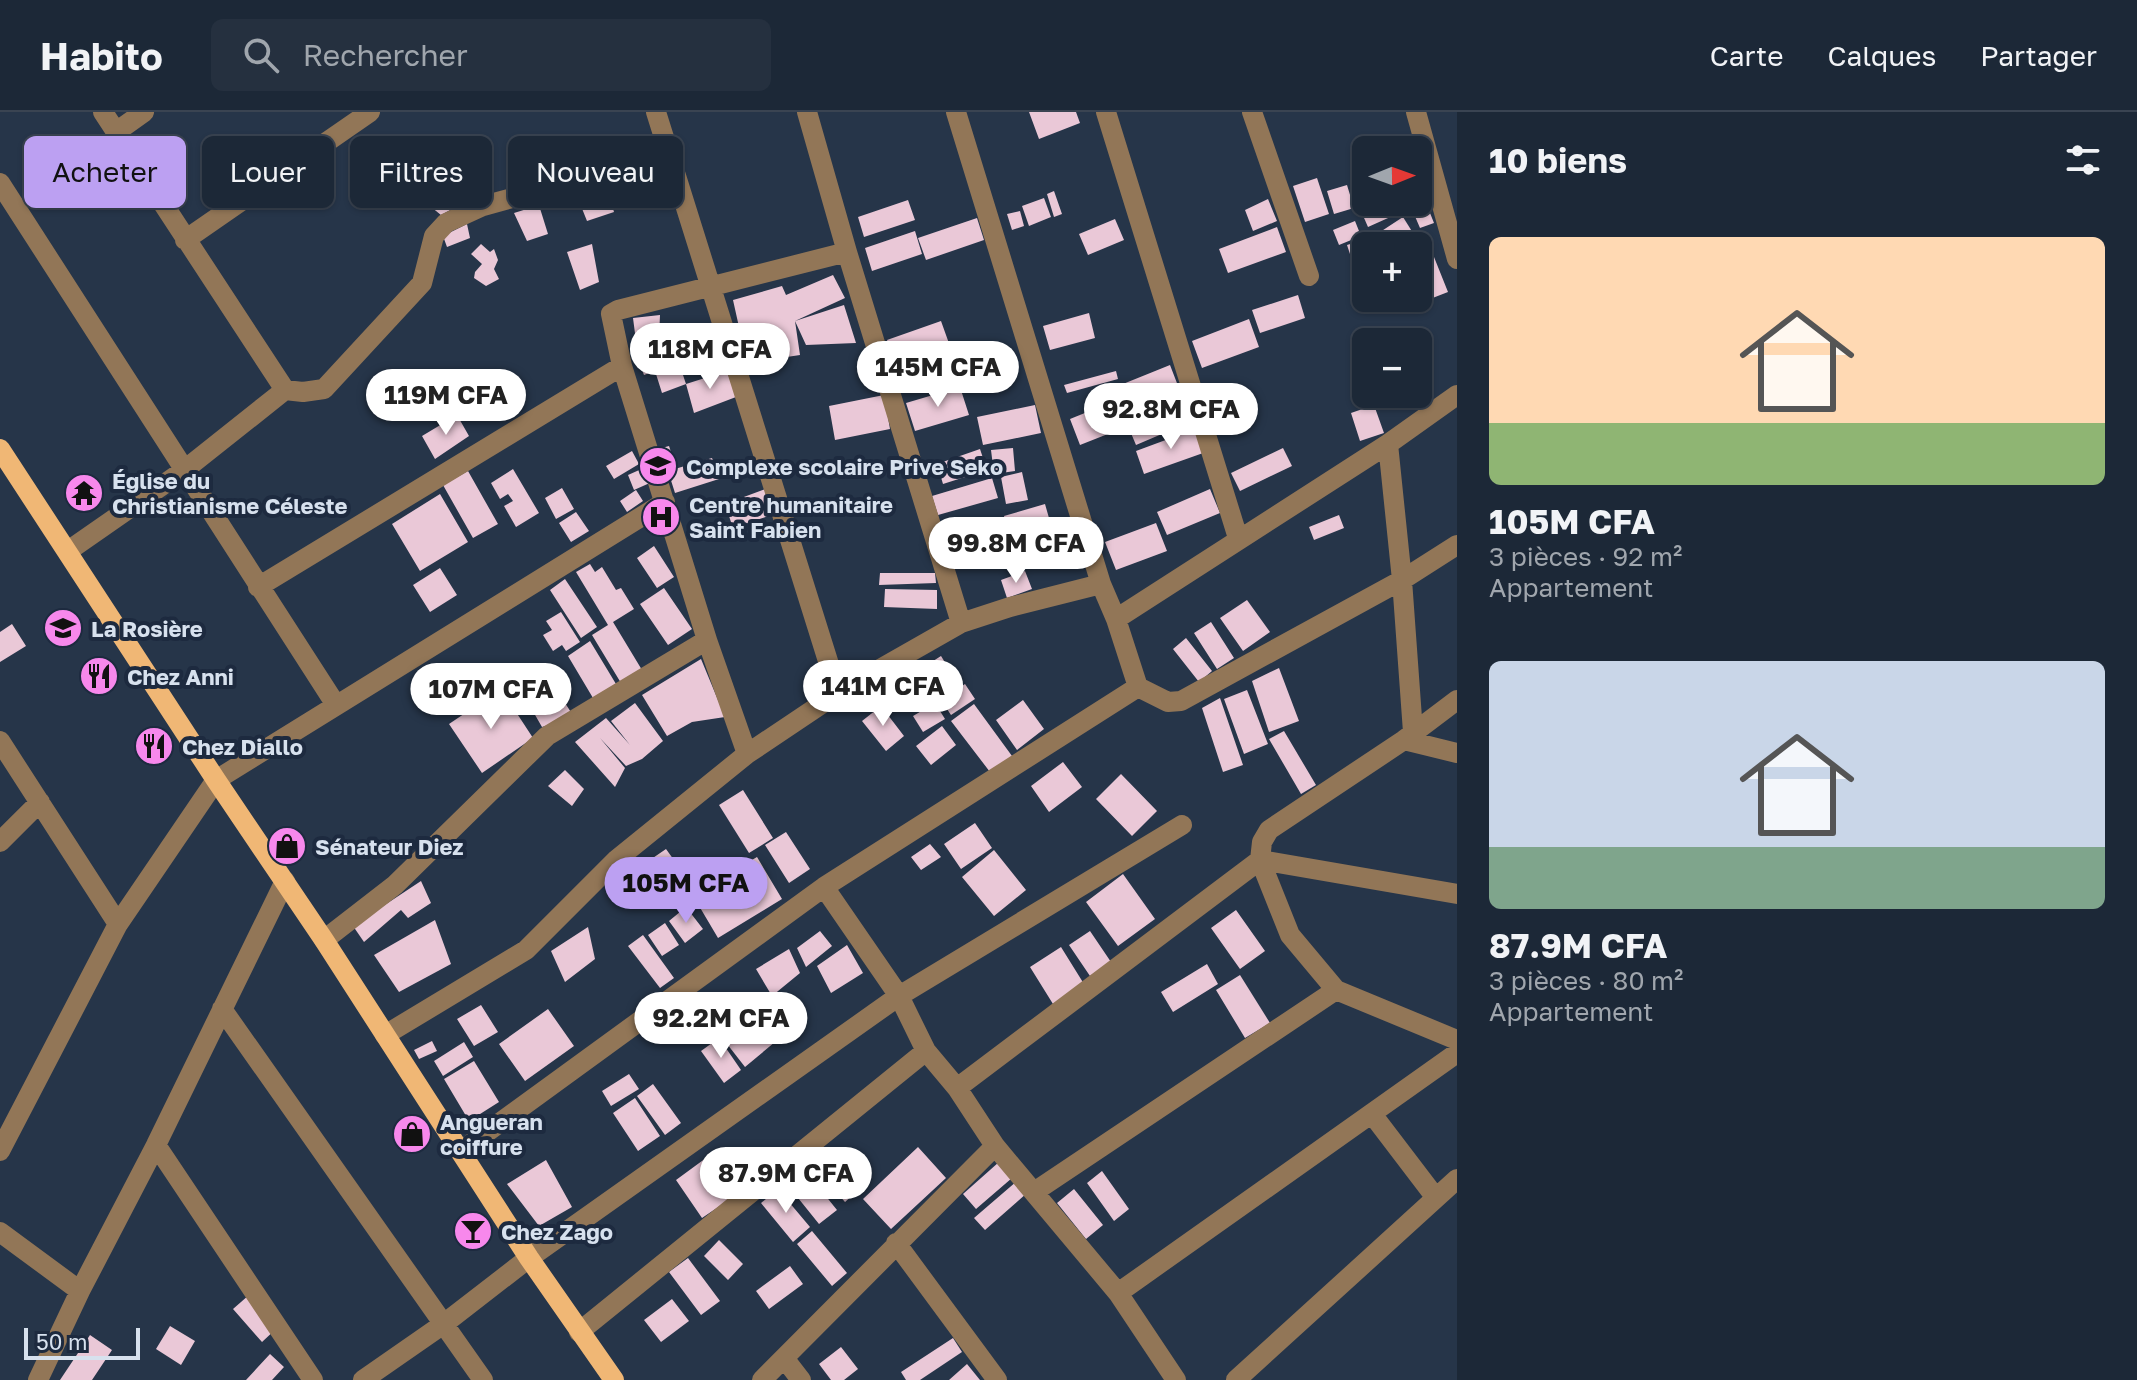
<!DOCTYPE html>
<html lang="fr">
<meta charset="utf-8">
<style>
:root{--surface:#1c2837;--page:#25303f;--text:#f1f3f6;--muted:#a0a6ad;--line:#3a4452;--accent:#bca0f2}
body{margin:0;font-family:"Golos Text",sans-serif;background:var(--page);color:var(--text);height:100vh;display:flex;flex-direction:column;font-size:30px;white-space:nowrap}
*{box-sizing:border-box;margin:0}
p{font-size:26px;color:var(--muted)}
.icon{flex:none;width:44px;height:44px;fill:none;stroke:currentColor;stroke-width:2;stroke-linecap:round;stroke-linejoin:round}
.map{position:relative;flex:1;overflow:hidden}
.sheet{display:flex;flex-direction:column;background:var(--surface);width:680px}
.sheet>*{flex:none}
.guide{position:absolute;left:24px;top:24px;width:760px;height:72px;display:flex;gap:16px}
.needle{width:52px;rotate:89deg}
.tools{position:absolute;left:1352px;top:24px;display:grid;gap:16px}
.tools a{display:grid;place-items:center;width:80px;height:80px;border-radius:12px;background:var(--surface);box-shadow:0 2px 6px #0004,0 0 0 2px var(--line);font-size:40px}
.scale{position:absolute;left:24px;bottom:20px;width:116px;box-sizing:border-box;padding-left:8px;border:4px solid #d7e1ee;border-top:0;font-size:22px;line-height:28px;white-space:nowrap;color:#d7e1ee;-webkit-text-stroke:6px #1d2a3f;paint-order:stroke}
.price{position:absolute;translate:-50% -68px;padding:0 18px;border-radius:28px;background:#fff;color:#222;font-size:26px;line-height:52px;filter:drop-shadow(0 2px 4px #0008)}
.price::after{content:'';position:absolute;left:50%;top:48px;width:24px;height:18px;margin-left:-12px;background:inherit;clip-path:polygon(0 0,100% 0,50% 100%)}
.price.on{background:var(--accent);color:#111}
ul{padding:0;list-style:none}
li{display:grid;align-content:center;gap:16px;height:424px;padding:0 32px}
li span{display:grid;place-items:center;height:248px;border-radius:12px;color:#555}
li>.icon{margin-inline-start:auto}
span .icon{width:144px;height:144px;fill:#fffc;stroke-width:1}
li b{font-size:34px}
h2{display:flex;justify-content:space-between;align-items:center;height:96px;padding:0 32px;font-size:34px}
.pill{padding:0 28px;border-radius:12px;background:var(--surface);box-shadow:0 2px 6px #0004,0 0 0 2px var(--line);font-size:28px;line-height:72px}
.pill.on{background:var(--accent);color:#111}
header{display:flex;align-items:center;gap:48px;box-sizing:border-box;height:112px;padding:0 40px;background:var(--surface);border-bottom:2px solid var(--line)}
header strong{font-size:38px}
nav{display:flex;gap:44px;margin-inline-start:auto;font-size:28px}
.search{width:560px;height:72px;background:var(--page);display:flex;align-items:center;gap:20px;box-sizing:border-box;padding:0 28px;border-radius:12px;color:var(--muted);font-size:30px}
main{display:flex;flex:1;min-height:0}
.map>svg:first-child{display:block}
.building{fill:#eac8d7}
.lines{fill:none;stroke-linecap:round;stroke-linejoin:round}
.minor{stroke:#927657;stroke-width:20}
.major{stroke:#f0b775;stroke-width:20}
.labels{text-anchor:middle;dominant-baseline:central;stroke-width:8;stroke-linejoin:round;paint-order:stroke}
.poi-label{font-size:22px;font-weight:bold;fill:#d7e1ee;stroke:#1d2a3f;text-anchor:start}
</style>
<header>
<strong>Habito</strong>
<div class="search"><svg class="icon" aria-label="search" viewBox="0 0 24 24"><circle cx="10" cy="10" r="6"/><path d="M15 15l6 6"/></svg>Rechercher</div>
<nav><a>Carte</a><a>Calques</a><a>Partager</a></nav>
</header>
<main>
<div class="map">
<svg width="1457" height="1268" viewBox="0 0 1457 1268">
<rect width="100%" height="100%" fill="#263549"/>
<path class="building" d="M 1029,0 L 1076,0 L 1080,11 L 1039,27 Z
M 415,66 L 454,96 L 441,103 L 405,74 Z
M 1317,66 L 1329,102 L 1305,110 L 1293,74 Z
M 1418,70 L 1426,89 L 1368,115 L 1361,99 L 1381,90 L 1418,90 Z
M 1347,73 L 1354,96 L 1334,102 L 1327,79 Z
M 606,74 L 614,100 L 587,109 L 575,79 Z
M 1054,79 L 1062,102 L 1054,105 L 1047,82 Z
M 1044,86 L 1051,105 L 1029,114 L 1022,94 Z
M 1268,87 L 1277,109 L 1253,119 L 1245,98 Z
M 908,88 L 915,108 L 864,125 L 858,105 Z
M 538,90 L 548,122 L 527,129 L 514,101 L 530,96 Z
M 1428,96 L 1434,111 L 1420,116 L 1414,102 Z
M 1020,99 L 1024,114 L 1012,118 L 1007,102 Z
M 1403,105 L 1418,129 L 1410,134 L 1380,134 L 1374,124 Z
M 977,106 L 984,128 L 926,148 L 918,126 Z
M 1115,107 L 1124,128 L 1088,143 L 1079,122 Z
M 1355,109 L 1361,124 L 1339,133 L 1333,118 Z
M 467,112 L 470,126 L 447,135 L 443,124 Z
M 1277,115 L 1286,140 L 1228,161 L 1219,137 Z
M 915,119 L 922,142 L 872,159 L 865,136 Z
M 1360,129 L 1366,147 L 1353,151 L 1347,133 Z
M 481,132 L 490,140 L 494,137 L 498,148 L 494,157 L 499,167 L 486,174 L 474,166 L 475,160 L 482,152 L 471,142 Z
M 592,132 L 599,170 L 580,178 L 567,140 Z
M 1430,135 L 1448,180 L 1394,201 L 1388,186 L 1418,186 L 1418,140 Z
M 833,163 L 845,186 L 795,209 L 800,243 L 747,251 L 733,188 L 782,174 L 786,183 Z
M 1298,183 L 1305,206 L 1260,221 L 1252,198 Z
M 844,193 L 856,231 L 806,233 L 795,209 Z
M 1089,201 L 1095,226 L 1050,238 L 1043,214 Z
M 660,203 L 659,226 L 636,229 L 633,206 Z
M 1249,207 L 1259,235 L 1202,256 L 1192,229 Z
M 941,209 L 951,237 L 897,256 L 887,228 Z
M 671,236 L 676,251 L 644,263 L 638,247 Z
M 1170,253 L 1180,279 L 1128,299 L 1118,274 Z
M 680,254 L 686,272 L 662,281 L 656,262 Z
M 727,259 L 736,285 L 694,301 L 686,272 Z
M 1116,259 L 1118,267 L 1067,281 L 1064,273 Z
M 960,275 L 969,303 L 915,319 L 906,291 Z
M 884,283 L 890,317 L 835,328 L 829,294 Z
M 1178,284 L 1190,310 L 1136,333 L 1128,314 L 1080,333 L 1070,307 L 1117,288 L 1124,307 Z
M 1035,293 L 1041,321 L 983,333 L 977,305 Z
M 1374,293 L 1384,321 L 1360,329 L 1351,301 Z
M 457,303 L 469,324 L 435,347 L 422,324 Z
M 1198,316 L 1206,340 L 1144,362 L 1136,339 Z
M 669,334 L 674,349 L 662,353 L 658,337 Z
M 1013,336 L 1015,359 L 994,362 L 991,338 Z
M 1283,336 L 1292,354 L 1240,379 L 1231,361 Z
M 980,337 L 987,358 L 943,372 L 937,352 Z
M 632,339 L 639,352 L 614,367 L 606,354 Z
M 712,346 L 719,367 L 675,381 L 668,359 Z
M 646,355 L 652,370 L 634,378 L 628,363 Z
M 513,357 L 539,401 L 516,415 L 504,394 L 513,389 L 508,382 L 500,387 L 491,371 Z
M 468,359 L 498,412 L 473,426 L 443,373 Z
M 1022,360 L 1028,388 L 1006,392 L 1001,365 Z
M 992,366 L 998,386 L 938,403 L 932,384 Z
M 771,375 L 780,400 L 733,416 L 725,392 Z
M 562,376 L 574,397 L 556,407 L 545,386 Z
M 1210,377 L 1220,401 L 1167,423 L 1157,400 Z
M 636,378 L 643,389 L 627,400 L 620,389 Z
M 440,382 L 468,430 L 420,459 L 392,412 Z
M 720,388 L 724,397 L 707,404 L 703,396 Z
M 1045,392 L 1051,413 L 1010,425 L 1004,404 Z
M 576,400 L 589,419 L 571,430 L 559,411 Z
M 1339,403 L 1344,416 L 1314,428 L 1309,415 Z
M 1156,411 L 1167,439 L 1116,458 L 1105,430 Z
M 654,434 L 674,465 L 657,476 L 637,446 Z
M 590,452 L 595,460 L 602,455 L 616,478 L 621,476 L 634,497 L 613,510 L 642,558 L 621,571 L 592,523 L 608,513 L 576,460 Z
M 440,456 L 457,483 L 430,500 L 413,473 Z
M 1025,459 L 1032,477 L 1007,486 L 1001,468 Z
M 880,461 L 935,461 L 936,471 L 879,473 Z
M 565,467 L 597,515 L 581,526 L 550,478 Z
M 664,476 L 692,517 L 668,533 L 640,492 Z
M 885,477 L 937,478 L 937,497 L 884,495 Z
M 1247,488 L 1270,520 L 1243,539 L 1220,506 Z
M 561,500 L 580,530 L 566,539 L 562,533 L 553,539 L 543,523 L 552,518 L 546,509 Z
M 1211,510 L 1234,546 L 1217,557 L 1194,521 Z
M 12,512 L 26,534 L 0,550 L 0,520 Z
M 1186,526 L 1212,559 L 1199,570 L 1173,537 Z
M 590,529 L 616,572 L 593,586 L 568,544 Z
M 941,544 L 956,568 L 922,589 L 908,565 Z
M 701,547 L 725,605 L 692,610 L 667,624 L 642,583 Z
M 1279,556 L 1299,609 L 1269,620 L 1252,569 Z
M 536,565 L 551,569 L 574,605 L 542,615 L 519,575 Z
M 965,572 L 975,587 L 951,603 L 941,588 Z
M 501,577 L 533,626 L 482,661 L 449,612 Z
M 1247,578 L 1268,632 L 1244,642 L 1224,587 Z
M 1220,586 L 1243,653 L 1223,660 L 1202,596 Z
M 1023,588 L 1044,617 L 1017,638 L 996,608 Z
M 635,591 L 663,629 L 642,647 L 626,654 L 600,626 L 625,656 L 615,675 L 575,630 L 606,606 L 630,633 L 611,609 Z
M 935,591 L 945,607 L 923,620 L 913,604 Z
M 974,592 L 1012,644 L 990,660 L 951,609 Z
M 881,594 L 904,624 L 886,639 L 862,609 Z
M 942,614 L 956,633 L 931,653 L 916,634 Z
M 1284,619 L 1316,673 L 1301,682 L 1269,627 Z
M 1063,650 L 1082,675 L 1049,700 L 1031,674 Z
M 565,658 L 584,677 L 572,694 L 548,674 Z
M 1121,662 L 1157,699 L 1132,724 L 1096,687 Z
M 743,678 L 773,726 L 749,741 L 719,693 Z
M 975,711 L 992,736 L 961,757 L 944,732 Z
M 786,720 L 810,757 L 789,771 L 765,733 Z
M 930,732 L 941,745 L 921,758 L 911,745 Z
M 666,737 L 697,780 L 757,745 L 782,787 L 718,826 L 692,782 L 678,792 L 647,750 Z
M 994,738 L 1026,778 L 994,804 L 962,765 Z
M 1123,762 L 1155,807 L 1118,834 L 1086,790 Z
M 421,769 L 431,791 L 408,806 L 401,798 L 364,830 L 353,814 Z
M 686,795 L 703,817 L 685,831 L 669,809 Z
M 1236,798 L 1265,839 L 1240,857 L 1211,816 Z
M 435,808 L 451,852 L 399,880 L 374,843 Z
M 665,811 L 679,833 L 662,844 L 648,823 Z
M 588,815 L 595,847 L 565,870 L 551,839 Z
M 820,819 L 832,834 L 806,855 L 797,836 Z
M 1090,819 L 1111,850 L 1090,864 L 1069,833 Z
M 643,823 L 674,866 L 660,876 L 628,834 Z
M 847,833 L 863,861 L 831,881 L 817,854 Z
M 1061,835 L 1084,872 L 1053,892 L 1030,855 Z
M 789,837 L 800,861 L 772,884 L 756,857 Z
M 1207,852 L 1218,872 L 1173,900 L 1161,880 Z
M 1240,863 L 1270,911 L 1245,926 L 1216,878 Z
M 481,893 L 498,920 L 474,934 L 457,907 Z
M 766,894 L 787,920 L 745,955 L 724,928 Z
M 548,897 L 574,934 L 525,969 L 499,932 Z
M 719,926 L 741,958 L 724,971 L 701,939 Z
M 432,929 L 437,939 L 419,947 L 414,938 Z
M 464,930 L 473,945 L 443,964 L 434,949 Z
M 474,949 L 499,990 L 469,1009 L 444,967 Z
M 629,962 L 639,977 L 611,994 L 602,979 Z
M 653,972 L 681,1011 L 665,1023 L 637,984 Z
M 635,986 L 660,1024 L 638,1039 L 613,1001 Z
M 918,1035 L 946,1066 L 891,1117 L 863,1087 Z
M 832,1037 L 864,1073 L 845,1090 L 813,1053 Z
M 706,1046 L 733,1085 L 702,1106 L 676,1068 Z
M 546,1048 L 572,1095 L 539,1114 L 507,1072 Z
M 999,1050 L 1012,1066 L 976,1097 L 963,1082 Z
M 804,1057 L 837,1098 L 819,1112 L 786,1071 Z
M 1102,1059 L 1129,1097 L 1114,1109 L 1087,1071 Z
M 1017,1069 L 1027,1081 L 985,1118 L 974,1106 Z
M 778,1077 L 810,1115 L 793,1130 L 761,1091 Z
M 1074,1077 L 1103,1113 L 1086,1127 L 1057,1091 Z
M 812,1119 L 847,1161 L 832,1174 L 797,1132 Z
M 719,1128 L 743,1152 L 728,1168 L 704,1144 Z
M 688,1146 L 720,1189 L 701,1203 L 669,1160 Z
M 790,1154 L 803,1172 L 769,1197 L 756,1179 Z
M 249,1183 L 277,1216 L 262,1230 L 233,1197 Z
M 672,1187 L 689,1209 L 661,1230 L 644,1208 Z
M 170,1214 L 195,1229 L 181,1253 L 156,1237 Z
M 90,1223 L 112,1238 L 92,1268 L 60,1268 Z
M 953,1226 L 962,1240 L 920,1268 L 906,1268 L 901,1260 Z
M 841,1235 L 858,1257 L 844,1268 L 831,1268 L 819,1252 Z
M 270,1242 L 284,1255 L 272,1268 L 246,1268 Z
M 967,1252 L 980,1268 L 949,1268 Z"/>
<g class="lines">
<path class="minor" d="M 103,0 L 285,278
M 656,0 L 838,581
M 807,0 L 847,140 L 961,511
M 956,0 L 1101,472 L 1116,507 L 1138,575 L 1168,590 L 1181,589 L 1402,468 L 1457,433
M 1106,0 L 1238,426
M 1252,0 L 1309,164
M 1416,0 L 1457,147
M 116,20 L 144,0
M 0,71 L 336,593
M 185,128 L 370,0
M 1388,332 L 1402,468 L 1413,620
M 68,439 L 183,359 L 285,278 L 303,280 L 324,277 L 422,171 L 434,124 L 446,111 L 483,94 L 671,42
M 258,475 L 622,254
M 1116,507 L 1388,332 L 1457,283
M 1404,628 L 1457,641
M 0,629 L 118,812
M 747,642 L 707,528 L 622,254 L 611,202 L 618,198 L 847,140
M 0,730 L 40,690
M 1260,748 L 1290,823 L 1336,878 L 1457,928
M 1260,748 L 1457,782
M 824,775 L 899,884 L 926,939 L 957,976 L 995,1034 L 1118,1181 L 1176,1268
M 324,828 L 395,773 L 547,624 L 707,528
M 222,897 L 483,1268
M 385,923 L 526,838 L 616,748 L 747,642 L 838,581 L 961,511 L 1010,495 L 1101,472
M 957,976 L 1260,748 L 1262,730 L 1269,718 L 1404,628 L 1457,588
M 1372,1002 L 1436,1086
M 156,1033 L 313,1268
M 0,1039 L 118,812 L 216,668 L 665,390
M 461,1039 L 824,775 L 1138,575
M 1034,1080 L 1336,878
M 0,1120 L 80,1179
M 896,1131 L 997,1268
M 1118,1181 L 1457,941
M 579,1220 L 926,939
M 784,1246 L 801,1268
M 38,1268 L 80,1179 L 156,1033 L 285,769
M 363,1268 L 445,1211 L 529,1146 L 899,884 L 1182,713
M 762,1268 L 995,1034
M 1236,1268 L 1457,1067"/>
<path class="major" d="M 0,337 L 216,668 L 324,828 L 529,1146 L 614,1268"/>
</g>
<defs>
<symbol id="school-disc" viewBox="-11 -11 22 22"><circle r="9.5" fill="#f788ec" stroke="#1d2a3f"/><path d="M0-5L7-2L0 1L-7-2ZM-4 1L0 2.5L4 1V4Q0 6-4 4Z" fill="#111"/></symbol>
<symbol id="temple-disc" viewBox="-11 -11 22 22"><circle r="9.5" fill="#f788ec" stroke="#1d2a3f"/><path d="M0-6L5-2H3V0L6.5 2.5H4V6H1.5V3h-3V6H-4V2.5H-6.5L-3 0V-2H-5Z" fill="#111"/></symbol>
<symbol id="hospital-disc" viewBox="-11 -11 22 22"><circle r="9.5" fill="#f788ec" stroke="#1d2a3f"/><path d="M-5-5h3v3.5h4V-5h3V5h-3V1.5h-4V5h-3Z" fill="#111"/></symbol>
<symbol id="restaurant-disc" viewBox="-11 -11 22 22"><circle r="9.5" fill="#f788ec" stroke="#1d2a3f"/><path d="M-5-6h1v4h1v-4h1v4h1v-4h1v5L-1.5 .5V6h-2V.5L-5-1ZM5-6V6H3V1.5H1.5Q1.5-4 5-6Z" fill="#111"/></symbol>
<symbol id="shop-disc" viewBox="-11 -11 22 22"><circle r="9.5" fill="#f788ec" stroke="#1d2a3f"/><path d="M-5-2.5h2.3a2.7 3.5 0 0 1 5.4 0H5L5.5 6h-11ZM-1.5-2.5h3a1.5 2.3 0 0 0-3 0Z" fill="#111"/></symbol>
<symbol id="bar-disc" viewBox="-11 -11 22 22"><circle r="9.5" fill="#f788ec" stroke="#1d2a3f"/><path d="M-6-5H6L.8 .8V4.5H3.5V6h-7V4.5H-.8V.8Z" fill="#111"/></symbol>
</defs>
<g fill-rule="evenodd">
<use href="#school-disc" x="636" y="332" width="44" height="44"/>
<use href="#temple-disc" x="62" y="359" width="44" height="44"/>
<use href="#hospital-disc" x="639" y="383" width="44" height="44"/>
<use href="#school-disc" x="41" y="494" width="44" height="44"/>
<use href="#restaurant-disc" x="77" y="542" width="44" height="44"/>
<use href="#restaurant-disc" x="132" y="612" width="44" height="44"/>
<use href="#shop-disc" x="265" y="712" width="44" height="44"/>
<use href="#shop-disc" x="390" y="1000" width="44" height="44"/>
<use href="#bar-disc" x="451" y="1097" width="44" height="44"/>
</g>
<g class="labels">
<g class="poi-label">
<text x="686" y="354">Complexe scolaire Prive Seko</text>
<text x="112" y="368">Église du<tspan x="112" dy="25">Christianisme Céleste</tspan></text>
<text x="689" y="392">Centre humanitaire<tspan x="689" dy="25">Saint Fabien</tspan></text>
<text x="91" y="516">La Rosière</text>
<text x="127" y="564">Chez Anni</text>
<text x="182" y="634">Chez Diallo</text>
<text x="315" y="734">Sénateur Diez</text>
<text x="440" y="1009">Angueran<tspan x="440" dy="25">coiffure</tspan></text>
<text x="501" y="1119">Chez Zago</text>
</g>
</g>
</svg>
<div class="tools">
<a><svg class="needle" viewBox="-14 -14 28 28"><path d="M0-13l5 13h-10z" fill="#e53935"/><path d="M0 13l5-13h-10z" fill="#a0a6ad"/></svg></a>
<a>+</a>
<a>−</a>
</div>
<div class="scale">50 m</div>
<b class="price" style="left:710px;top:279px">118M CFA</b>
<b class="price" style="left:938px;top:297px">145M CFA</b>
<b class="price" style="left:446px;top:325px">119M CFA</b>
<b class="price" style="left:1171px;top:339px">92.8M CFA</b>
<b class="price" style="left:1016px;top:473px">99.8M CFA</b>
<b class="price" style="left:883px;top:616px">141M CFA</b>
<b class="price" style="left:491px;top:619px">107M CFA</b>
<b class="price on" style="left:686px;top:813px">105M CFA</b>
<b class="price" style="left:721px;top:948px">92.2M CFA</b>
<b class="price" style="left:786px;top:1103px">87.9M CFA</b>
<div class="guide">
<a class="pill on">Acheter</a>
<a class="pill">Louer</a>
<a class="pill">Filtres</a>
<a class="pill">Nouveau</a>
</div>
</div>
<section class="sheet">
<h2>10 biens<svg class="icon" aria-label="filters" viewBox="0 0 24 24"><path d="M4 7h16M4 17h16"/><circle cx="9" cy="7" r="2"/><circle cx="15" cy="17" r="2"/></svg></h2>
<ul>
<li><span style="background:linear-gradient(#ffd9b3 75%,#8fb573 0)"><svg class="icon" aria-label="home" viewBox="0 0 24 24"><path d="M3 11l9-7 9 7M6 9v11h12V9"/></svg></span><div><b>105M CFA</b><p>3 pièces · 92 m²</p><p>Appartement</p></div></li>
<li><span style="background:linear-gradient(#c9d6e8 75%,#7fa58c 0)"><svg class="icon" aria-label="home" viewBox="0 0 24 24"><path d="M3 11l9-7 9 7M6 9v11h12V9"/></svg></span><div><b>87.9M CFA</b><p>3 pièces · 80 m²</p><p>Appartement</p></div></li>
</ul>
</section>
</main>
